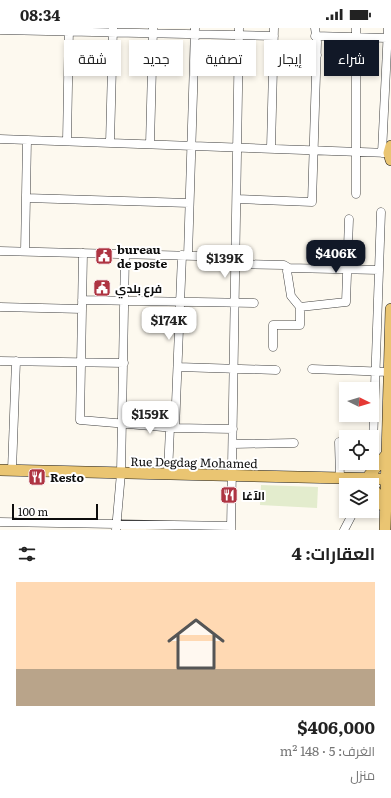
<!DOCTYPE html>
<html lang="ar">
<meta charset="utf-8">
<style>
:root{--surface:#fff;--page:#f6f6f6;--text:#222;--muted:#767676;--accent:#111827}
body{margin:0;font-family:Literata,Cairo,serif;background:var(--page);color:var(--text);direction:rtl;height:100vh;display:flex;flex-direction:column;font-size:15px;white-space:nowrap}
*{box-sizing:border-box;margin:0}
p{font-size:13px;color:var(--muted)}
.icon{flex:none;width:22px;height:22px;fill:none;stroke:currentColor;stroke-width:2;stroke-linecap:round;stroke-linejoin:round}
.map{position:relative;height:502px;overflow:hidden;direction:ltr}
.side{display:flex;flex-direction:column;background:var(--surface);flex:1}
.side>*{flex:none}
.top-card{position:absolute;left:12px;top:12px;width:367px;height:36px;direction:rtl;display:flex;gap:8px}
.needle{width:26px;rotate:95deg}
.controls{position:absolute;left:339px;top:354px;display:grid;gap:8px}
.controls a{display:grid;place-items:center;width:40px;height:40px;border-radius:0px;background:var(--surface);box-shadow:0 2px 6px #0003;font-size:20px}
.scale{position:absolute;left:12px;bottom:10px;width:86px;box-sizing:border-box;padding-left:4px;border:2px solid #0d0d0d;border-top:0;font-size:11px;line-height:14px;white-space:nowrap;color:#0d0d0d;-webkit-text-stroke:3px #fff;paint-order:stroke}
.price{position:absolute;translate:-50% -34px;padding:0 9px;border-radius:8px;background:#fff;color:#222;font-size:13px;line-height:26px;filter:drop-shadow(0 1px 2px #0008)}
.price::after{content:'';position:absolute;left:50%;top:24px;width:12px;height:9px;margin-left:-6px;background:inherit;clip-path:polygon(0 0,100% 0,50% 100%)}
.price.on{background:var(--accent);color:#fff}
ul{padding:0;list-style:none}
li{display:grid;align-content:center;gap:8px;height:212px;padding:0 16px}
li span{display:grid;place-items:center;height:124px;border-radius:0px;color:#555}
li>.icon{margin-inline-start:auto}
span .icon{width:72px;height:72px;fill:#fffc;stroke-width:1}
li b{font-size:17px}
h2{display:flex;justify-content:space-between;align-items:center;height:48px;padding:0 16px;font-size:17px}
.tag{padding:0 14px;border-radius:0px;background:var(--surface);box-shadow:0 2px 6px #0003;font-size:14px;line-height:36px}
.tag.on{background:var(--accent);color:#fff}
.status{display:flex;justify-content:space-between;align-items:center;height:28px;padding:0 20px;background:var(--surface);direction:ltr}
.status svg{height:11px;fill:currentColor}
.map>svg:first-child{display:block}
.pitch{fill:#e3eccd}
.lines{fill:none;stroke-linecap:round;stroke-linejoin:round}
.minor-casing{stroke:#404040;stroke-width:9}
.major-casing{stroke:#1e1e1e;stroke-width:12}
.minor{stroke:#fff;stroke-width:8}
.major{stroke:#eac572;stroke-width:11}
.labels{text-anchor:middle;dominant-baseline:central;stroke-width:4;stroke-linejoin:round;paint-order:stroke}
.poi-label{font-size:12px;font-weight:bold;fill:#0d0d0d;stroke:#fff;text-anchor:start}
.street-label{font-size:12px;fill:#0d0d0d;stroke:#fff}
</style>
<div class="status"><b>08:34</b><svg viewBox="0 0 49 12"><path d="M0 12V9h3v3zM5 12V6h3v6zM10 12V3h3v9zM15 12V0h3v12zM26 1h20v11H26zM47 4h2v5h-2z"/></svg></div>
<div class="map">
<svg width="391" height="502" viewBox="0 0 391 502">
<rect width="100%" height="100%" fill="#fdf9ef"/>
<path class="pitch" d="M 261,457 L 318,459 L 317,480 L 260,477 Z"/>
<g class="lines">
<defs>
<path id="minor" d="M 0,2 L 274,8
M 315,8 L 387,10
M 273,27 L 317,27
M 0,111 L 389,125
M 67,113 L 69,0
M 110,115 L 113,0
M 150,116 L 153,1
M 271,120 L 274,0
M 382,125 L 388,0
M 356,166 L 356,0
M 26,170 L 189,175
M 237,171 L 312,174 L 317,14 L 315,0
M 0,223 L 236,229
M 25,223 L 27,112
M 83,225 L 80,392 L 175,400 L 233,401
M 188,228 L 195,0
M 236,236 L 284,237 L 289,240 L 379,242
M 82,272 L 254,275
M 0,279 L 82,281
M 300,279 L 346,274 L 349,191
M 273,319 L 273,297 L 300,297 L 300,279 L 291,268 L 287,243 L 289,240
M 0,333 L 124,335
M 178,339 L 276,342
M 312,341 L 389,344
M 175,400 L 182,227
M 339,414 L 340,450
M 233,416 L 294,415
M 12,442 L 16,333
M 372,445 L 381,184
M 168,446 L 170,399
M 0,494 L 231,498
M 116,502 L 121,445 L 125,226
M 231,502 L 239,0
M 344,502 L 354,483"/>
<path id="major" d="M 391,118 L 389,125 L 391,132
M 0,442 L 387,451
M 370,455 L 367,450 L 387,426
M 372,458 L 386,482
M 385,502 L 391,281"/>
</defs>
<use href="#minor" class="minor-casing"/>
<use href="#major" class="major-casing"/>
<use href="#minor" class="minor"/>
<use href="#major" class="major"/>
</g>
<defs>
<symbol id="civic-square" viewBox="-11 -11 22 22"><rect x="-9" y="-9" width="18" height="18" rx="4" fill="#ae3442" stroke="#fff"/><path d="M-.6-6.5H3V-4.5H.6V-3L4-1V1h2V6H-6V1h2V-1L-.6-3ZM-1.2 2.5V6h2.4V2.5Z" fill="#fff"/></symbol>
<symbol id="restaurant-square" viewBox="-11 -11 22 22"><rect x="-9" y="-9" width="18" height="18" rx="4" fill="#ae3442" stroke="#fff"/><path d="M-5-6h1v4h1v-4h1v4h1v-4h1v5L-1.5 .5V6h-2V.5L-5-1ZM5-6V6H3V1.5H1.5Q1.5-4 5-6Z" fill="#fff"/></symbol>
</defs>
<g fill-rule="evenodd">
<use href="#civic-square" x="94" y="218" width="20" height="20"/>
<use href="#civic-square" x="92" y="250" width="20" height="20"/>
<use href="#restaurant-square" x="27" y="439" width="20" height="20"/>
<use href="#restaurant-square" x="219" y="457" width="20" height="20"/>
</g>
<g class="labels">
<g class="poi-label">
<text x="117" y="221">bureau<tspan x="117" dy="14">de poste</tspan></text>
<text x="115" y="260">فرع بلدي</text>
<text x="50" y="449">Resto</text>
<text x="242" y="467">الآغا</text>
</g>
<g class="street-label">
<text transform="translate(194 434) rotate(1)">Rue Degdag Mohamed</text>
</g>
</g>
</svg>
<div class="controls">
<a><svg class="needle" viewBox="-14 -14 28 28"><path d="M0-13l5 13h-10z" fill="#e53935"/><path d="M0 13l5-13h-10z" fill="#767676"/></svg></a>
<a><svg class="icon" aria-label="locate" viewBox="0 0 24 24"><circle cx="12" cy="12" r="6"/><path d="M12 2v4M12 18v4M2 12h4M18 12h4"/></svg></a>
<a><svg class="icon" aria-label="layers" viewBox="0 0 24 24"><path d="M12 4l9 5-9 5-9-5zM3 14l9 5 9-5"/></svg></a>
</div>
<div class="scale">100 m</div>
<b class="price on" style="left:336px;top:246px">$406K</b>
<b class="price" style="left:225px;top:251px">$139K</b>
<b class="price" style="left:169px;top:313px">$174K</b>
<b class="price" style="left:150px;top:407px">$159K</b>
<div class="top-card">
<a class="tag on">شراء</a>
<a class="tag">إيجار</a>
<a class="tag">تصفية</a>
<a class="tag">جديد</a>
<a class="tag">شقة</a>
</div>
</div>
<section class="side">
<h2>العقارات: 4<svg class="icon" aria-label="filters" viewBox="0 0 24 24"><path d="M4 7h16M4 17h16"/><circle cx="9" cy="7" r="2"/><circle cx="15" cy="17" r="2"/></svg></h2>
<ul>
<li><span style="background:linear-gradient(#ffd9b3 70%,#b9a48a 0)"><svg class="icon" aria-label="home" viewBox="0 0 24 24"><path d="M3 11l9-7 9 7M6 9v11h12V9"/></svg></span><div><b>$406,000</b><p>الغرف: 5 · 148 m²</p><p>منزل</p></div></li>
</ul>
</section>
